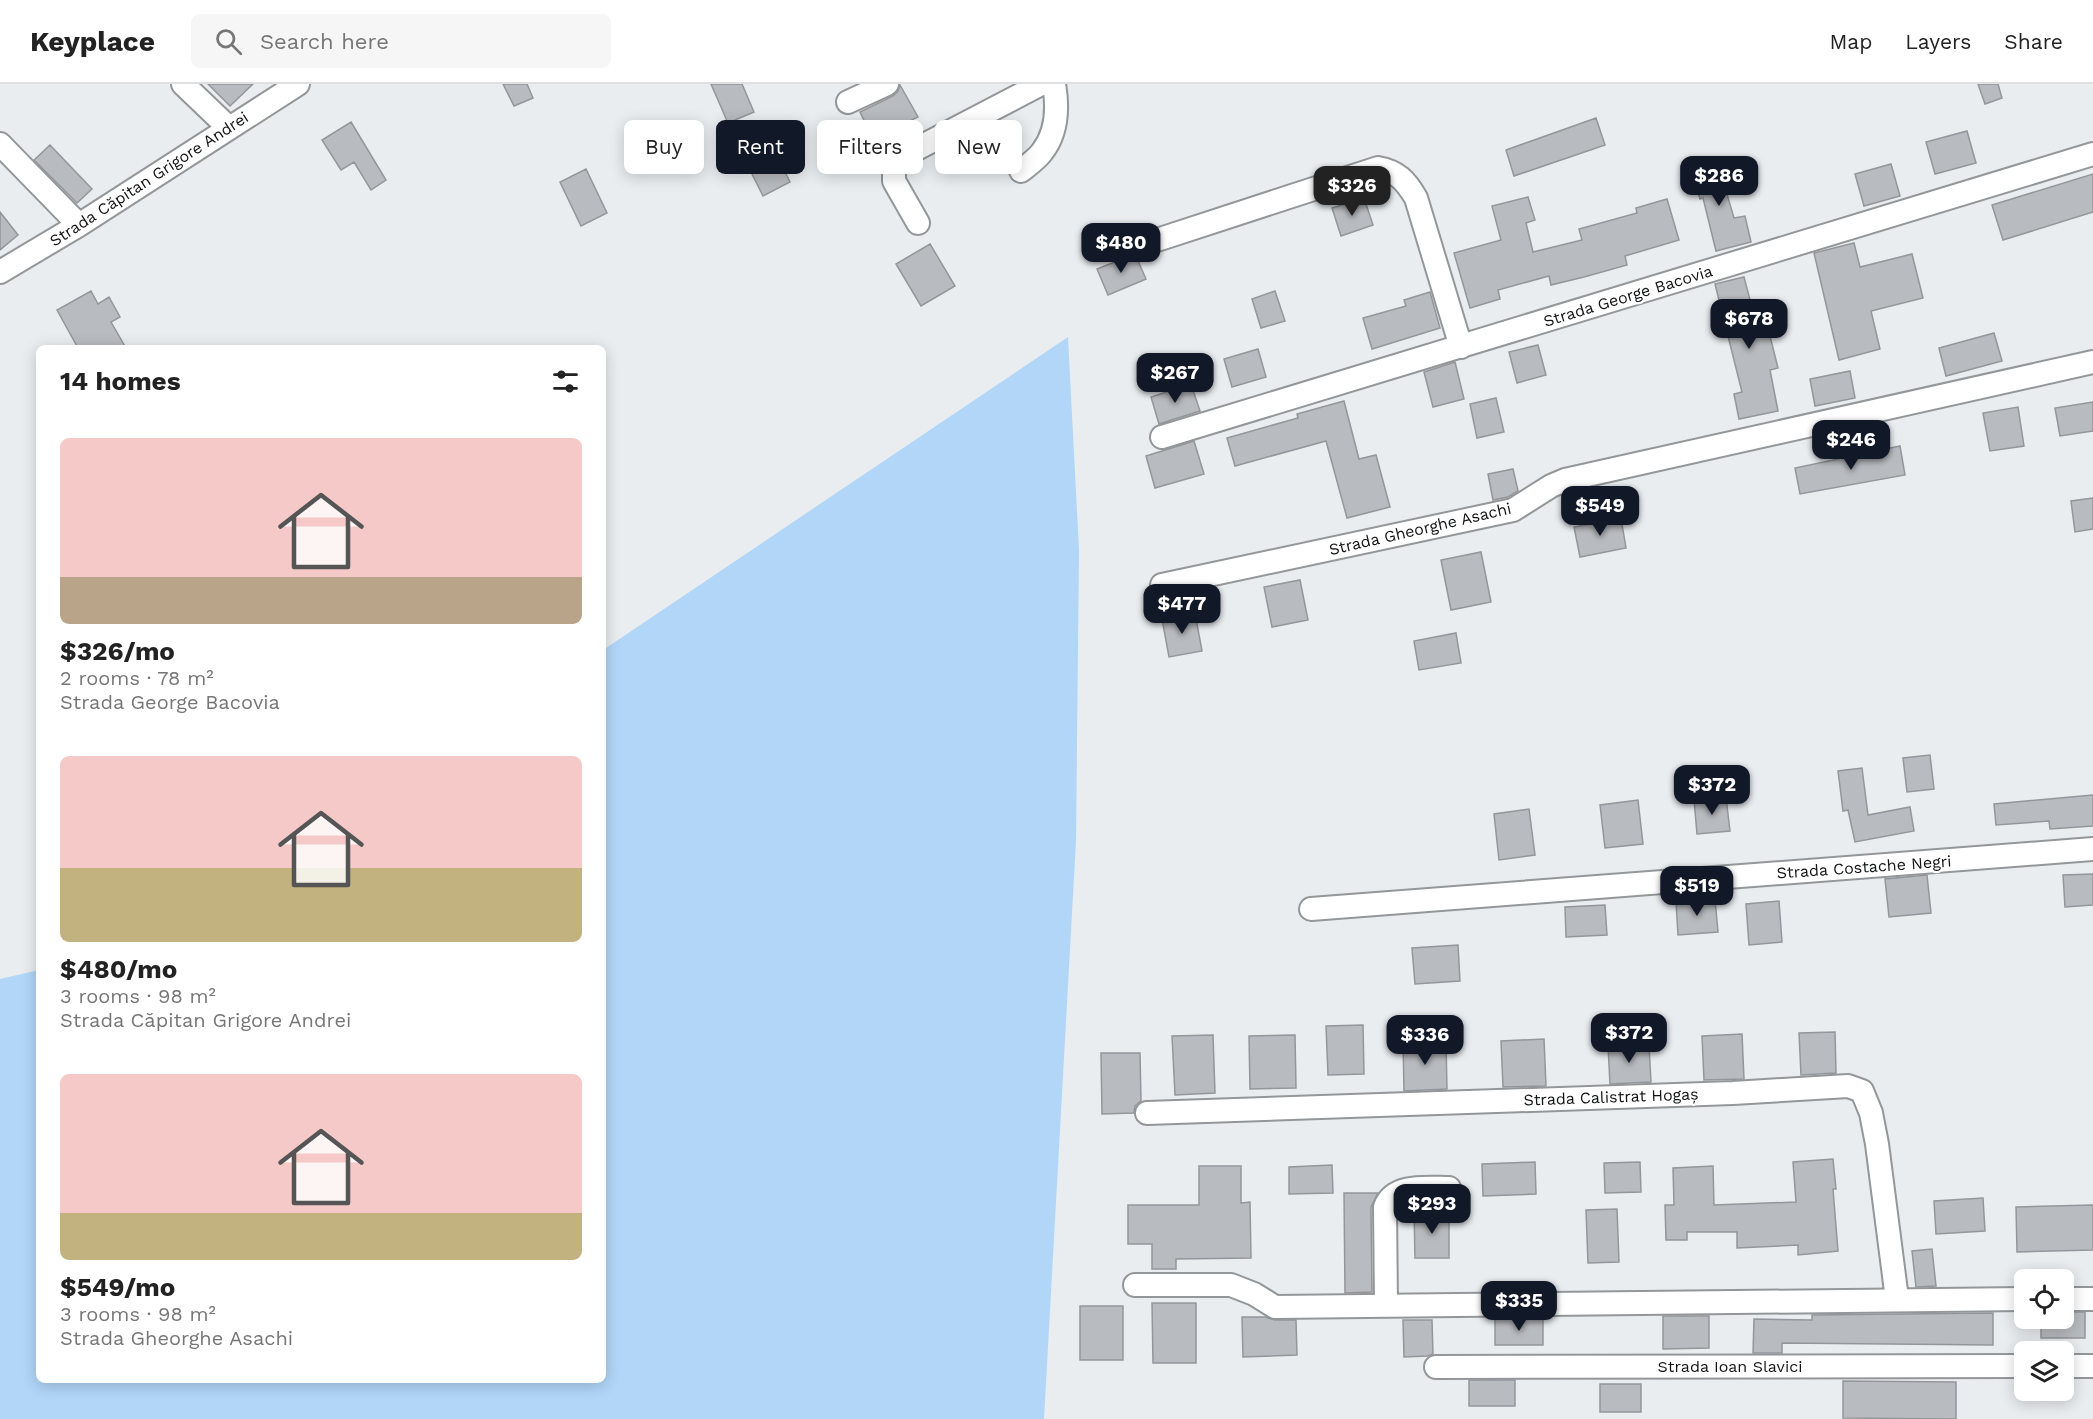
<!DOCTYPE html>
<meta charset="utf-8">
<style>
:root{--surface:#fff;--page:#f6f6f6;--text:#222;--muted:#767676;--line:#e0e0e0;--accent:#111827}
body{margin:0;font-family:"Work Sans",sans-serif;background:var(--page);color:var(--text);height:100vh;display:flex;flex-direction:column;font-size:22px;white-space:nowrap}
*{box-sizing:border-box;margin:0}
p{font-size:20px;color:var(--muted)}
.icon{flex:none;width:33px;height:33px;fill:none;stroke:currentColor;stroke-width:2;stroke-linecap:round;stroke-linejoin:round}
.map{position:relative;flex:1;overflow:hidden}
.sheet{position:absolute;left:36px;top:261px;width:570px;height:1038px;display:flex;flex-direction:column;background:var(--surface);border-radius:9px;box-shadow:0 3px 15px #0003}
.sheet>*{flex:none}
.guide{position:absolute;left:624px;top:36px;width:570px;height:54px;display:flex;gap:12px}
.controls{position:absolute;left:2014px;top:1185px;display:grid;gap:12px}
.controls a{display:grid;place-items:center;width:60px;height:60px;border-radius:9px;background:var(--surface);box-shadow:0 3px 15px #0003;font-size:30px}
.price{position:absolute;translate:-50% -51px;padding:0 14px;border-radius:12px;background:var(--accent);color:#fff;font-size:20px;line-height:39px;filter:drop-shadow(0 2px 3px #0008)}
.price::after{content:'';position:absolute;left:50%;top:36px;width:18px;height:14px;margin-left:-9px;background:inherit;clip-path:polygon(0 0,100% 0,50% 100%)}
.price.on{background:#222;color:#fff}
ul{padding:0;list-style:none}
li{display:grid;align-content:center;gap:12px;height:318px;padding:0 24px}
li span{display:grid;place-items:center;height:186px;border-radius:9px;color:#555}
li>.icon{margin-inline-start:auto}
span .icon{width:108px;height:108px;fill:#fffc;stroke-width:1}
li b{font-size:26px}
h2{display:flex;justify-content:space-between;align-items:center;height:72px;padding:0 24px;font-size:26px}
.tag{padding:0 21px;border-radius:9px;background:var(--surface);box-shadow:0 3px 15px #0003;font-size:21px;line-height:54px}
.tag.on{background:var(--accent);color:#fff}
header{display:flex;align-items:center;gap:36px;box-sizing:border-box;height:84px;padding:0 30px;background:var(--surface);border-bottom:2px solid var(--line)}
header strong{font-size:28px}
nav{display:flex;gap:33px;margin-inline-start:auto;font-size:21px}
.search{width:420px;height:54px;background:var(--page);display:flex;align-items:center;gap:15px;box-sizing:border-box;padding:0 21px;border-radius:9px;color:var(--muted);font-size:22px}
.map>svg:first-child{display:block}
.green{fill:#b1d6f8}
.building{fill:#b8bbbf;stroke:#93969a;stroke-width:1.5}
.lines{fill:none;stroke-linecap:round;stroke-linejoin:round}
.street-casing{stroke:#93979a;stroke-width:26}
.street{stroke:#fff;stroke-width:22}
.labels{text-anchor:middle;dominant-baseline:central;stroke-width:4.5;stroke-linejoin:round;paint-order:stroke}
.street-label{font-size:16px;fill:#121314;stroke:#fff}
</style>
<header>
<strong>Keyplace</strong>
<div class="search"><svg class="icon" aria-label="search" viewBox="0 0 24 24"><circle cx="10" cy="10" r="6"/><path d="M15 15l6 6"/></svg>Search here</div>
<nav><a>Map</a><a>Layers</a><a>Share</a></nav>
</header>
<div class="map">
<svg width="2093" height="1335" viewBox="0 0 2093 1335">
<rect width="100%" height="100%" fill="#e9edf0"/>
<path class="green" d="M 1068,253 L 1079,466 L 1076,757 L 1044,1335 L 0,1335 L 0,895 L 39,886 L 39,1296 L 603,1296 L 603,566 Z"/>
<path class="building" d="M 208,0 L 253,0 L 230,22 Z
M 503,0 L 527,0 L 533,14 L 514,22 Z
M 711,0 L 742,0 L 754,28 L 728,39 Z
M 1978,0 L 1998,0 L 2002,14 L 1985,20 Z
M 900,1 L 918,33 L 873,55 L 860,28 L 893,12 L 898,7 Z
M 1596,34 L 1605,61 L 1514,92 L 1506,66 Z
M 351,38 L 386,96 L 371,106 L 354,78 L 341,86 L 322,56 Z
M 1967,47 L 1976,79 L 1935,90 L 1926,58 Z
M 768,53 L 790,98 L 763,112 L 740,66 Z
M 50,61 L 92,105 L 77,119 L 34,76 Z
M 1716,73 L 1734,134 L 1745,132 L 1751,158 L 1716,167 L 1703,114 L 1700,115 L 1690,81 Z
M 1891,80 L 1900,112 L 1864,122 L 1855,90 Z
M 586,85 L 607,129 L 581,142 L 560,98 Z
M 2093,90 L 2093,128 L 2003,156 L 1992,121 Z
M 1528,113 L 1535,136 L 1526,139 L 1533,168 L 1582,156 L 1579,145 L 1637,129 L 1636,124 L 1667,115 L 1679,156 L 1625,172 L 1627,181 L 1584,193 L 1551,201 L 1549,192 L 1498,206 L 1500,215 L 1470,224 L 1454,169 L 1501,156 L 1492,122 Z
M 1364,114 L 1373,141 L 1341,152 L 1332,124 Z
M 0,128 L 18,151 L 0,166 Z
M 1854,159 L 1860,183 L 1912,170 L 1923,214 L 1871,227 L 1880,265 L 1839,276 L 1814,169 Z
M 930,160 L 955,202 L 921,222 L 896,180 Z
M 1135,170 L 1146,195 L 1108,211 L 1097,185 Z
M 1744,193 L 1754,231 L 1764,228 L 1778,284 L 1770,286 L 1778,327 L 1739,335 L 1734,310 L 1742,308 L 1715,200 Z
M 91,207 L 98,220 L 109,213 L 120,233 L 111,238 L 126,264 L 78,264 L 57,226 Z
M 1275,207 L 1285,237 L 1261,244 L 1252,215 Z
M 1430,208 L 1440,244 L 1372,265 L 1363,234 L 1406,222 L 1404,216 Z
M 1994,249 L 2002,277 L 1946,292 L 1939,264 Z
M 1538,261 L 1546,291 L 1517,299 L 1509,268 Z
M 1258,265 L 1266,293 L 1232,303 L 1224,275 Z
M 1455,278 L 1464,315 L 1433,323 L 1424,288 Z
M 1850,287 L 1855,314 L 1815,322 L 1810,295 Z
M 1191,300 L 1200,327 L 1159,340 L 1151,313 Z
M 1496,314 L 1504,348 L 1477,354 L 1470,320 Z
M 1344,317 L 1359,375 L 1376,371 L 1390,423 L 1347,434 L 1326,357 L 1235,382 L 1227,354 L 1298,334 L 1297,330 Z
M 2093,318 L 2093,347 L 2060,352 L 2055,324 Z
M 2018,323 L 2024,362 L 1990,367 L 1983,329 Z
M 1194,357 L 1204,390 L 1155,404 L 1146,372 Z
M 1900,362 L 1905,391 L 1800,410 L 1795,384 Z
M 1513,385 L 1518,407 L 1508,413 L 1493,416 L 1488,390 Z
M 2093,414 L 2093,445 L 2075,448 L 2071,417 Z
M 1621,434 L 1626,464 L 1580,473 L 1574,443 Z
M 1481,468 L 1491,518 L 1451,526 L 1441,476 Z
M 1300,496 L 1308,536 L 1272,543 L 1264,503 Z
M 1195,529 L 1202,567 L 1169,573 L 1162,535 Z
M 1456,549 L 1461,579 L 1419,586 L 1414,557 Z
M 1930,671 L 1934,705 L 1907,708 L 1903,674 Z
M 1862,684 L 1868,731 L 1910,723 L 1914,747 L 1855,758 L 1848,726 L 1843,727 L 1838,687 Z
M 2093,711 L 2093,742 L 2050,745 L 2049,737 L 1996,741 L 1994,720 Z
M 1726,713 L 1730,747 L 1697,750 L 1694,716 Z
M 1638,716 L 1643,760 L 1605,764 L 1600,721 Z
M 1529,725 L 1535,771 L 1499,776 L 1494,730 Z
M 2093,790 L 2093,821 L 2065,823 L 2063,791 Z
M 1927,791 L 1931,829 L 1889,833 L 1885,795 Z
M 1715,815 L 1718,848 L 1678,851 L 1676,818 Z
M 1779,817 L 1782,858 L 1749,861 L 1746,820 Z
M 1605,821 L 1607,851 L 1566,853 L 1565,823 Z
M 1458,861 L 1460,897 L 1415,900 L 1412,864 Z
M 1363,941 L 1364,990 L 1328,991 L 1326,942 Z
M 1835,948 L 1836,989 L 1801,991 L 1799,949 Z
M 1742,950 L 1744,995 L 1704,996 L 1702,952 Z
M 1213,951 L 1215,1009 L 1175,1011 L 1172,952 Z
M 1295,951 L 1296,1004 L 1250,1005 L 1249,952 Z
M 1544,955 L 1546,1002 L 1503,1003 L 1501,957 Z
M 1403,958 L 1446,958 L 1447,1005 L 1404,1007 Z
M 1649,961 L 1651,998 L 1610,1000 L 1608,962 Z
M 1101,969 L 1140,969 L 1141,1017 L 1135,1022 L 1134,1029 L 1102,1030 Z
M 1833,1075 L 1836,1105 L 1833,1105 L 1838,1167 L 1798,1171 L 1798,1161 L 1737,1164 L 1737,1148 L 1687,1148 L 1687,1156 L 1666,1156 L 1665,1121 L 1674,1121 L 1673,1084 L 1713,1082 L 1714,1121 L 1796,1118 L 1793,1078 Z
M 1535,1078 L 1536,1110 L 1483,1112 L 1482,1080 Z
M 1640,1078 L 1641,1108 L 1605,1109 L 1604,1079 Z
M 1332,1081 L 1333,1109 L 1289,1110 L 1289,1083 Z
M 1199,1082 L 1241,1082 L 1241,1119 L 1250,1118 L 1251,1174 L 1176,1175 L 1176,1185 L 1152,1185 L 1152,1160 L 1128,1160 L 1128,1121 L 1199,1121 Z
M 1344,1109 L 1378,1109 L 1371,1123 L 1372,1208 L 1345,1209 Z
M 1983,1114 L 1985,1147 L 1936,1150 L 1934,1117 Z
M 2093,1121 L 2093,1166 L 2017,1168 L 2016,1123 Z
M 1617,1125 L 1619,1178 L 1588,1179 L 1586,1126 Z
M 1414,1128 L 1449,1128 L 1449,1174 L 1415,1174 Z
M 1932,1165 L 1936,1202 L 1916,1203 L 1912,1167 Z
M 1152,1219 L 1196,1219 L 1196,1279 L 1153,1279 Z
M 1080,1222 L 1123,1222 L 1123,1276 L 1080,1276 Z
M 2064,1228 L 2085,1228 L 2085,1254 L 2041,1254 L 2041,1234 L 2064,1234 Z
M 1993,1229 L 1993,1261 L 1782,1259 L 1782,1269 L 1753,1269 L 1754,1235 L 1812,1236 L 1812,1231 Z
M 1663,1232 L 1709,1232 L 1709,1264 L 1663,1265 Z
M 1242,1233 L 1265,1233 L 1275,1236 L 1296,1236 L 1297,1271 L 1243,1273 Z
M 1495,1234 L 1543,1234 L 1543,1261 L 1495,1261 Z
M 1403,1236 L 1432,1236 L 1433,1270 L 1428,1272 L 1404,1273 Z
M 1469,1296 L 1515,1296 L 1515,1322 L 1469,1322 Z
M 1843,1297 L 1956,1298 L 1956,1335 L 1843,1334 Z
M 1600,1300 L 1641,1300 L 1641,1328 L 1600,1328 Z"/>
<g class="lines">
<defs>
<path id="street" d="M 183,0 L 229,44
M 848,18 L 887,0
M 0,60 L 79,141
M 1021,87 C 1028,81 1037,75 1042,68 C 1057,49 1058,23 1054,0
M 918,139 L 894,97 L 894,85 L 903,72 L 1041,0
M 1157,156 L 1378,84 C 1397,87 1406,97 1416,114 L 1461,263
M 0,188 L 79,141 L 298,0
M 1162,353 L 2093,70
M 1162,501 L 1513,426 L 1551,402 L 1565,396 L 2093,278
M 1311,825 L 2093,765
M 1147,1029 L 1733,1009 L 1848,1002 L 1862,1007 L 1871,1029 L 1877,1060 L 1897,1215
M 1135,1201 L 1231,1201 L 1254,1210 L 1275,1223 L 2025,1215
M 2064,1215 L 2093,1215
M 1386,1221 L 1385,1123 C 1394,1099 1428,1104 1449,1104
M 2064,1282 L 2093,1282
M 1436,1283 L 2025,1282"/>
</defs>
<use href="#street" class="street-casing"/>
<use href="#street" class="street"/>
</g>
<g class="labels">
<g class="street-label">
<text transform="translate(149 95) rotate(-33)">Strada Căpitan Grigore Andrei</text>
<text transform="translate(1628 212) rotate(-17)">Strada George Bacovia</text>
<text transform="translate(1420 445) rotate(-13)">Strada Gheorghe Asachi</text>
<text transform="translate(1864 783) rotate(-4)">Strada Costache Negri</text>
<text transform="translate(1611 1013) rotate(-2)">Strada Calistrat Hogaș</text>
<text x="1730" y="1282">Strada Ioan Slavici</text>
</g>
</g>
</svg>
<div class="controls">
<a><svg class="icon" aria-label="locate" viewBox="0 0 24 24"><circle cx="12" cy="12" r="6"/><path d="M12 2v4M12 18v4M2 12h4M18 12h4"/></svg></a>
<a><svg class="icon" aria-label="layers" viewBox="0 0 24 24"><path d="M12 4l9 5-9 5-9-5zM3 14l9 5 9-5"/></svg></a>
</div>
<b class="price" style="left:1719px;top:123px">$286</b>
<b class="price on" style="left:1352px;top:133px">$326</b>
<b class="price" style="left:1121px;top:190px">$480</b>
<b class="price" style="left:1749px;top:266px">$678</b>
<b class="price" style="left:1175px;top:320px">$267</b>
<b class="price" style="left:1851px;top:387px">$246</b>
<b class="price" style="left:1600px;top:453px">$549</b>
<b class="price" style="left:1182px;top:551px">$477</b>
<b class="price" style="left:1712px;top:732px">$372</b>
<b class="price" style="left:1697px;top:833px">$519</b>
<b class="price" style="left:1629px;top:980px">$372</b>
<b class="price" style="left:1425px;top:982px">$336</b>
<b class="price" style="left:1432px;top:1151px">$293</b>
<b class="price" style="left:1519px;top:1248px">$335</b>
<div class="guide">
<a class="tag">Buy</a>
<a class="tag on">Rent</a>
<a class="tag">Filters</a>
<a class="tag">New</a>
</div>
<section class="sheet">
<h2>14 homes<svg class="icon" aria-label="filters" viewBox="0 0 24 24"><path d="M4 7h16M4 17h16"/><circle cx="9" cy="7" r="2"/><circle cx="15" cy="17" r="2"/></svg></h2>
<ul>
<li><span style="background:linear-gradient(#f6c9c9 75%,#b9a48a 0)"><svg class="icon" aria-label="home" viewBox="0 0 24 24"><path d="M3 11l9-7 9 7M6 9v11h12V9"/></svg></span><div><b>$326/mo</b><p>2 rooms · 78 m²</p><p>Strada George Bacovia</p></div></li>
<li><span style="background:linear-gradient(#f6c9c9 60%,#c2b280 0)"><svg class="icon" aria-label="home" viewBox="0 0 24 24"><path d="M3 11l9-7 9 7M6 9v11h12V9"/></svg></span><div><b>$480/mo</b><p>3 rooms · 98 m²</p><p>Strada Căpitan Grigore Andrei</p></div></li>
<li><span style="background:linear-gradient(#f6c9c9 75%,#c2b280 0)"><svg class="icon" aria-label="home" viewBox="0 0 24 24"><path d="M3 11l9-7 9 7M6 9v11h12V9"/></svg></span><div><b>$549/mo</b><p>3 rooms · 98 m²</p><p>Strada Gheorghe Asachi</p></div></li>
</ul>
</section>
</div>
